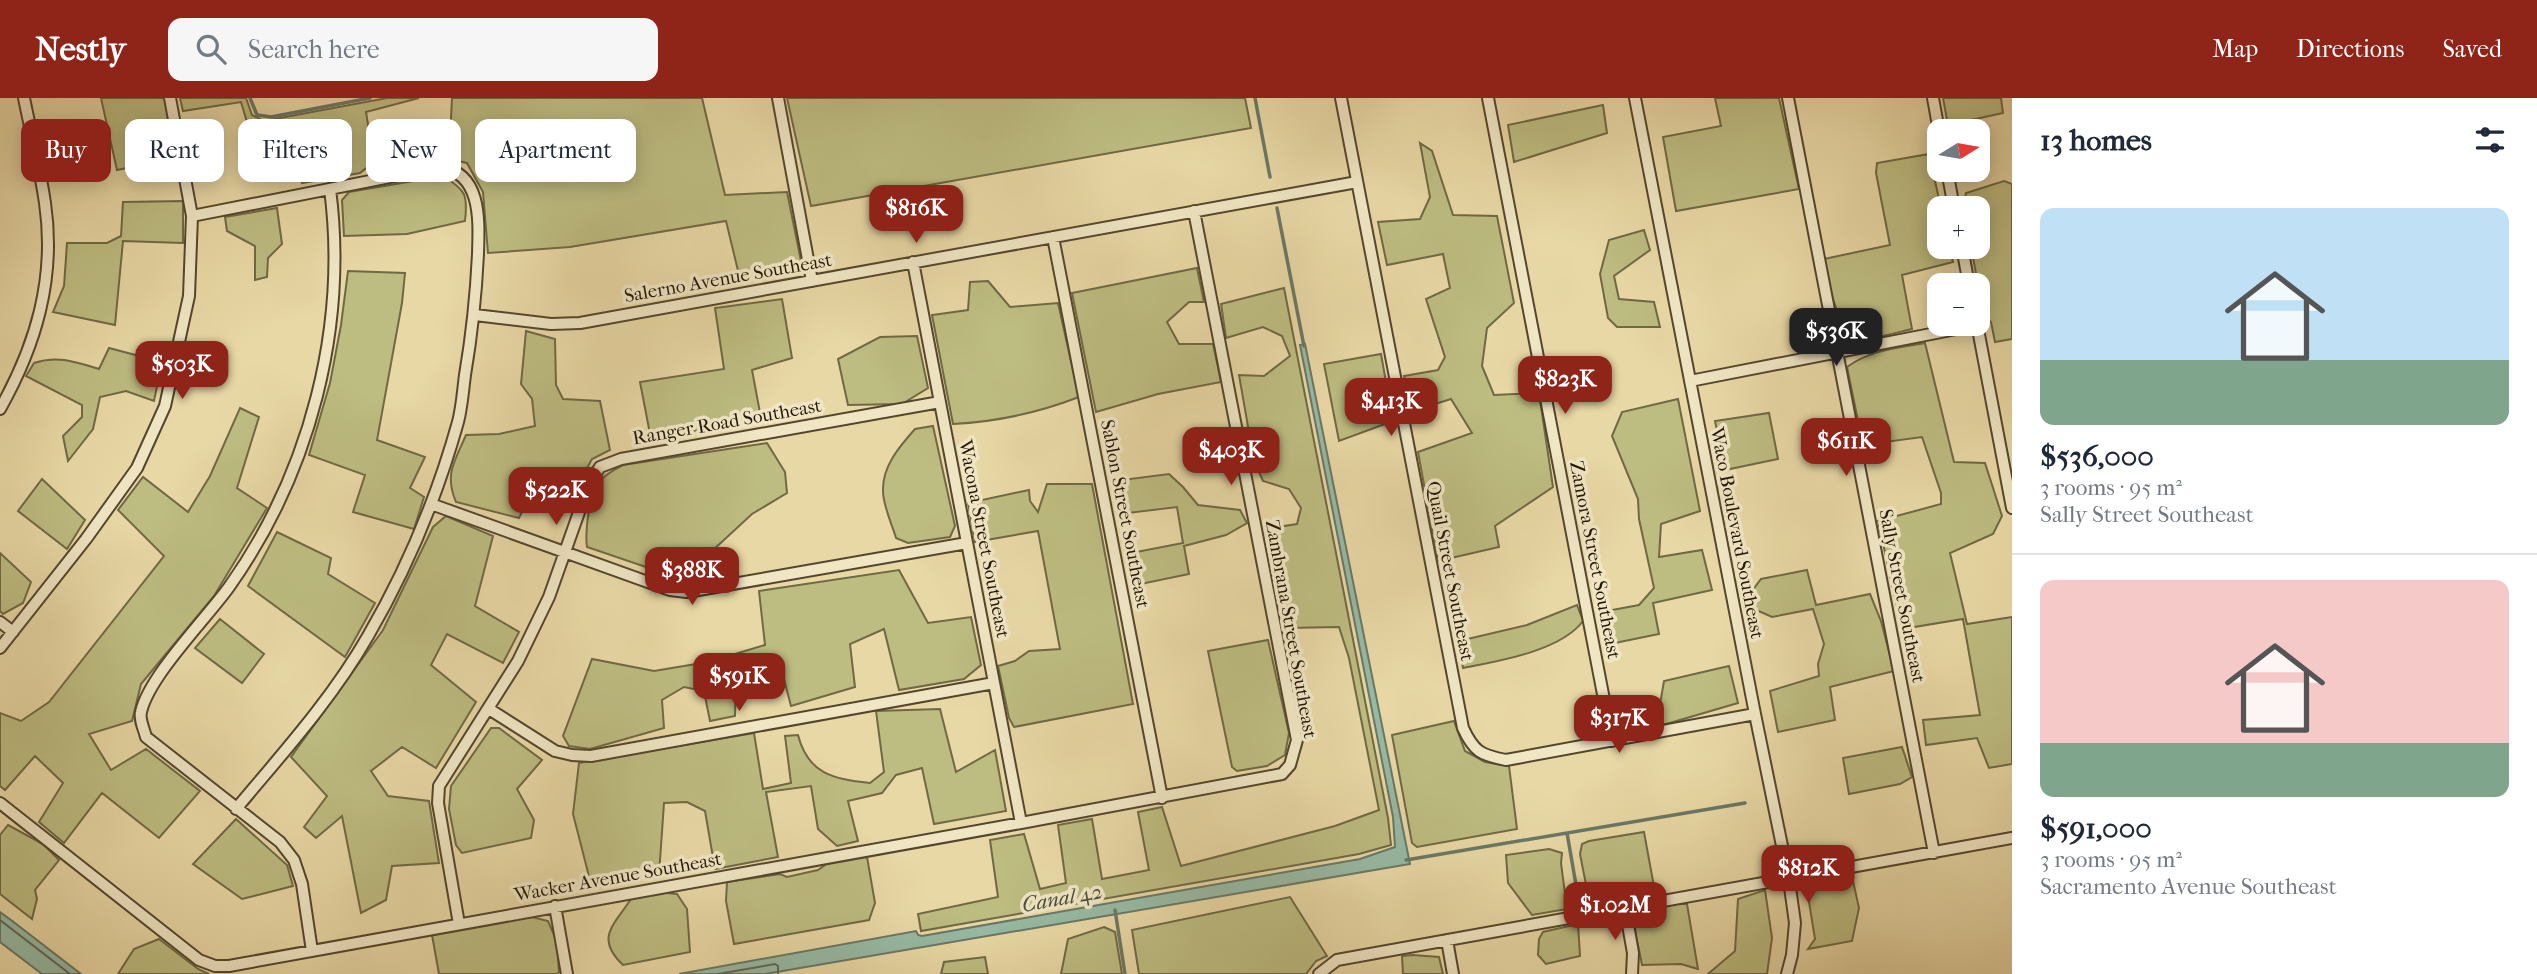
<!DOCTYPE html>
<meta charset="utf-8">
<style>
:root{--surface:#fff;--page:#f6f6f7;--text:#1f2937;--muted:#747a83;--line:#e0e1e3;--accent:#8f2418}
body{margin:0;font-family:"IM FELL French Canon",serif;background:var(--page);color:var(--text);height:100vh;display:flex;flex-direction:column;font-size:26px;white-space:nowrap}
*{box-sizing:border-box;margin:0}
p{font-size:23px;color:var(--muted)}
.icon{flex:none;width:38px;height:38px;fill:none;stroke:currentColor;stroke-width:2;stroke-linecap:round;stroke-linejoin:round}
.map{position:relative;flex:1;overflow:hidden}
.details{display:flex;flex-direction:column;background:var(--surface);width:525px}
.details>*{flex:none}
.banner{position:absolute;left:21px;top:21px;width:665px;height:63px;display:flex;gap:14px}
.needle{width:46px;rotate:79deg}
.buttons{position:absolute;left:1927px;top:21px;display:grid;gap:14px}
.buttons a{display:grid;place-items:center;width:63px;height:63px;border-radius:14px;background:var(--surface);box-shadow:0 4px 18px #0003;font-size:35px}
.price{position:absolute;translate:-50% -60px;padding:0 16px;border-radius:14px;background:var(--accent);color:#fff;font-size:23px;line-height:46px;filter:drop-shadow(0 2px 4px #0008)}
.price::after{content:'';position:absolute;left:50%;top:42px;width:21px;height:16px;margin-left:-10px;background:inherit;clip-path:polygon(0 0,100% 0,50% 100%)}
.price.active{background:#222;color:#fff}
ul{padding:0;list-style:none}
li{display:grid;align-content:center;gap:14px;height:371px;padding:0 28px}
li+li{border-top:2px solid var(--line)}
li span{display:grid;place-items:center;height:217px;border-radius:14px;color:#555}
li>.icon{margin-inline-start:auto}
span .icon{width:126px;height:126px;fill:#fffc;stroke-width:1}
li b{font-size:30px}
h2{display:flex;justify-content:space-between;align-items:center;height:84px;padding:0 28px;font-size:30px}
.tag{padding:0 24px;border-radius:14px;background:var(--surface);box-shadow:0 4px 18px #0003;font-size:24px;line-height:63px}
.tag.active{background:var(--accent);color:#fff}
header{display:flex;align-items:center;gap:42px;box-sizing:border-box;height:98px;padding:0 35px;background:var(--accent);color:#fff}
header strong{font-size:33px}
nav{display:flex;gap:38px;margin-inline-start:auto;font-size:24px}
.search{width:490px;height:63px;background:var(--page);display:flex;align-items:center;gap:18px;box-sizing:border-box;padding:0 24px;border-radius:14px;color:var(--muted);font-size:26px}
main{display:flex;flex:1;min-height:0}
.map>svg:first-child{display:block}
.green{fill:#bdbc81;stroke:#706944;stroke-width:2}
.water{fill:#97baa5;stroke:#697865;stroke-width:2}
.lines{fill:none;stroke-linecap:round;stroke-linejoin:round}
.shore{stroke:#5d6856;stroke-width:2}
.stream{stroke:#697865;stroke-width:3.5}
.minor-casing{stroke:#54462e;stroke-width:14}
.minor{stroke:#f0e6c4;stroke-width:10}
.labels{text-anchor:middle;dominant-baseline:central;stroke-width:7;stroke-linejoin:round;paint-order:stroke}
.street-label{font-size:19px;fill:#231606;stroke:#f0e6c4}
.water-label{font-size:21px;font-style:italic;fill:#4c4f3e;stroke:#f0e6c4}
</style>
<header>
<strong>Nestly</strong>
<div class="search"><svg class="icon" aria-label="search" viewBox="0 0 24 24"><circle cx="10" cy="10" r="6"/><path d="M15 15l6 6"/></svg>Search here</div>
<nav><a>Map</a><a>Directions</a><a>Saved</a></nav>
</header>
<main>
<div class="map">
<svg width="2012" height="876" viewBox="0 0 2012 876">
<rect width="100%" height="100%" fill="#e8d8a5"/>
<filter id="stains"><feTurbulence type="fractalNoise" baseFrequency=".00286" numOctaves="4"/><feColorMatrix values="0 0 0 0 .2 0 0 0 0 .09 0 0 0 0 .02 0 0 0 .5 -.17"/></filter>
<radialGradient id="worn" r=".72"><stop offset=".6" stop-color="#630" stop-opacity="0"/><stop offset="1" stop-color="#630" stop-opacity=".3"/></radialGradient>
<path class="green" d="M 101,0 L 165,0 L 174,60 L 117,72 Z
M 180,0 L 246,0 L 252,17 L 264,23 L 387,0 L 419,0 L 366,14 L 374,64 L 360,75 L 302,85 L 288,28 L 249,31 L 241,4 L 183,13 Z
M 452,0 L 702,0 L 725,97 L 787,94 L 801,163 L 784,176 L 740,181 L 726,123 L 570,149 L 488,155 L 483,94 L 467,65 L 449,61 Z
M 787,0 L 1245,0 L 1251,30 L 811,108 Z
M 1715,0 L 1779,0 L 1799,91 L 1676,113 L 1663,39 L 1721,28 Z
M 1943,0 L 2001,0 L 2003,15 L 1948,27 Z
M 1603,7 L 1607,35 L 1514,64 L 1508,27 Z
M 1420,45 L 1432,53 L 1453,117 L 1497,118 L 1514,205 L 1487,230 L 1482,268 L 1494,297 L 1539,295 L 1553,389 L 1495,428 L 1499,449 L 1438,463 L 1418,354 L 1472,335 L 1451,301 L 1413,313 L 1404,278 L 1438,272 L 1445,259 L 1426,201 L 1450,190 L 1443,156 L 1387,167 L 1378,124 L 1420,121 L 1430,99 Z
M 1929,56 L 1941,110 L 1939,110 L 1939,149 L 1950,149 L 1953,164 L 1902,177 L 1912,231 C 1899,234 1883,239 1869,240 C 1837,241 1828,184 1824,161 L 1890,147 L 1876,75 L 1877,65 Z
M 443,78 C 466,92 468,97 465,123 L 407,136 L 344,138 L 342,102 L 349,94 Z
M 2004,83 L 2012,86 L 2012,241 L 1995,244 L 1991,224 L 1984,218 L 1971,149 L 1978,149 L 1978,110 L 1963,110 L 1963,108 L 1966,95 Z
M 183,103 L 183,145 L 123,143 L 115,227 L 53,214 L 64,188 L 67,145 L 107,145 L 121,138 L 123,104 Z
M 277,110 L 282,146 L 268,160 L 267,179 L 255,182 L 255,148 L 227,133 L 225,119 Z
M 1644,132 L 1650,152 L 1614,178 L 1619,201 L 1654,204 L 1660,229 L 1617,229 L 1608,220 L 1600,176 L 1609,142 Z
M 1197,170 L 1204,204 L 1189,204 L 1167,224 L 1179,246 L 1213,246 L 1221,284 L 1158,296 L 1096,314 L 1072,195 Z
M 348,173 L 405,175 L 402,205 L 377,342 L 425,359 L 410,390 L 424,399 L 414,431 L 353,414 L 365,377 L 309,357 L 330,285 L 341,227 Z
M 988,183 L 1010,209 L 1058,205 L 1079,299 C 1040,314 995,324 953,326 L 932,217 L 968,212 L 970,184 Z
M 1284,190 L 1388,720 L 1391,747 L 1359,756 L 921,833 L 918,816 L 998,799 L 990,742 L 1024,736 L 1040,791 L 1066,785 L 1058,727 L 1092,721 L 1102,781 L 1149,772 L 1138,714 L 1162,709 L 1181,768 L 1335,728 L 1379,712 L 1349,560 L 1339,529 L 1287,530 L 1276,459 L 1268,439 L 1271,430 L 1297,426 L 1301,410 L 1289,391 L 1263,383 L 1254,363 L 1239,277 L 1264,278 L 1290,258 L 1282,238 L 1263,229 L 1226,240 L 1221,206 Z
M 782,201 L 792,260 L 752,272 L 761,320 L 651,341 L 640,284 L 724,271 L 715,210 Z
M 526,233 L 555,241 L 556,287 L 563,301 L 600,303 L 610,352 L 592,361 L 572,397 L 538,381 L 519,420 L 456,404 C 444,376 455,363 466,337 L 499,336 L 535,328 L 532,301 L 521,286 Z
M 917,238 L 928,290 L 902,306 L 848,307 L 838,261 L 880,239 Z
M 1925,245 L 1954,364 L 1985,365 L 2002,418 L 1993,436 L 1950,455 L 1967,526 L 2012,519 L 2012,666 L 1989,670 L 1977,640 L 1926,647 L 1923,622 L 1980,617 L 1963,521 L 1902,531 L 1878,423 L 1941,406 L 1941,395 L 1922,339 L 1863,347 L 1847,269 C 1870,252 1897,250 1925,245 Z
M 109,250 L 162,264 L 154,303 L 126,293 L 100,299 L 93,331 L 68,363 L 63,338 L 82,319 L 82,307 L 26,278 L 34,265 C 58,257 76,264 99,271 Z
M 1381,256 L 1393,323 L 1339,343 L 1324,266 Z
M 1678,301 L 1700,413 L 1661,426 L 1659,459 L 1702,452 L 1712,492 L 1653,505 L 1659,536 L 1605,547 L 1601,514 L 1639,507 L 1654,490 L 1639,421 L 1638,401 L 1612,338 L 1622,314 Z
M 240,310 L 259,319 L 237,390 L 267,410 L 214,498 L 141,586 L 132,623 L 89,636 L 111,672 L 146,651 L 200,693 L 159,740 L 102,695 L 64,745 L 39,724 L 63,685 L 35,658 L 5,692 L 0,688 L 0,615 L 21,623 L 49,604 L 164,458 L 118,412 L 143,379 L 188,414 L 210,378 Z
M 1769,315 L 1778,361 L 1725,372 L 1715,323 Z
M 933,328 L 955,428 L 950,439 L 908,445 L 896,440 C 892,426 883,408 883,393 C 882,368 900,348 915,331 Z
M 767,345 L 785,374 L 787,395 L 752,416 L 712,453 L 710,480 L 693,485 L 587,449 C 585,436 589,399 596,388 C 602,378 613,372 623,367 Z
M 1169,376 L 1183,389 L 1198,407 L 1240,412 L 1247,425 L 1226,437 L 1184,448 L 1189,476 L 1136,487 L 1133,484 L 1126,456 L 1183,445 L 1177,409 L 1120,416 L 1114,383 Z
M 42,381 L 85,422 L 67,451 L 18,413 Z
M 1047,386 L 1092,386 L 1133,606 L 1014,629 L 1009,620 L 998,568 L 1015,563 L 1029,553 L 1060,551 L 1038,433 L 975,444 L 968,405 L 1029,392 L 1030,403 L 1038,414 Z
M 446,418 L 493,438 L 475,508 L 519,534 L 503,565 L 447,536 L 431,567 L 476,604 L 436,670 L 402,649 L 371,673 L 388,698 L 429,703 L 439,765 L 392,768 L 386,802 L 361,815 L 342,718 L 316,740 L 304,729 L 327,698 L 291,659 L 383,532 L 433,429 Z
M 277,434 L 331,460 L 328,476 L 375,505 L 345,559 L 248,488 Z
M 0,455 L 31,484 L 23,505 L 3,516 L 0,513 Z
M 899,472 L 928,525 L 971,519 L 981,567 L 964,581 L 899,592 L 884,531 L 850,546 L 855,589 L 791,608 L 779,562 L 736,585 L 735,618 L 710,623 L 704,593 L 684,589 L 662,602 L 664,630 L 590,651 L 569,648 L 563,638 L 592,561 L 654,573 L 708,564 L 765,547 L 759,493 Z
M 1807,472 L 1816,507 L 1870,496 L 1881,523 L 1894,573 L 1830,589 L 1835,622 L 1778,634 L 1770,593 L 1819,578 L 1818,566 L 1824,546 L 1813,511 L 1772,519 L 1754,511 L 1752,493 L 1761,481 Z
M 1577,507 L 1583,523 C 1561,553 1498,563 1463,570 L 1459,543 L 1527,527 Z
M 220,521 L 264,556 L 242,585 L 195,550 Z
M 1268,542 L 1289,635 L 1285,657 L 1267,668 L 1237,673 L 1232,669 L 1208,553 Z
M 1729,568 L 1738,605 L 1656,629 L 1664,583 Z
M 940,611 L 956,674 L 995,652 L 1006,713 L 934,726 L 922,670 L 896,677 L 882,695 L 848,703 L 858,743 L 837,748 L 818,731 L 811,688 L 766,694 L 778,759 L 715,771 L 705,713 L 687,704 L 664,705 L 659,777 L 592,790 L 573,716 L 579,665 L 754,635 L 763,691 L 791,685 L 785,638 L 798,637 C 808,676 833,681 870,685 L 884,674 L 876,613 Z
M 1454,623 L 1465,653 L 1485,664 L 1509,668 L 1517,731 L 1417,749 L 1412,745 L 1392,637 Z
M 491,630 L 499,630 L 542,662 L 517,691 L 534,722 L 531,740 L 462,755 L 456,747 L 449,711 L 451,688 Z
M 1902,649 L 1912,679 L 1900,686 L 1849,696 L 1843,660 Z
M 236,721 L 287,767 L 293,788 L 242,801 L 193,766 Z
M 8,727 L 43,746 L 59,762 L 35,792 L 37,801 L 32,821 L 0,796 L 0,737 Z
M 1644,734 L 1655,794 L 1634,800 L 1589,802 L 1580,756 L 1582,746 L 1589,743 Z
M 1549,751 L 1562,755 L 1561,765 L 1567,811 L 1532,817 L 1508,785 L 1506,757 Z
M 867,759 L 875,805 L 869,822 L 734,846 L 726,803 L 727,784 L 780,776 L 787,779 L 818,772 L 832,762 Z
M 1851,774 L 1859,810 L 1852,843 L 1808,851 L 1815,841 L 1809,804 L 1815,782 Z
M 1765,792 L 1772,840 L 1767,876 L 1708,876 L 1735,853 L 1738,801 Z
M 656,794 L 677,796 L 687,811 L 690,854 L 623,867 C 595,840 613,828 631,801 Z
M 1290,799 L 1327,858 L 1316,863 L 1306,876 L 1139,876 L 1132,832 Z
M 1677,806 L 1687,806 L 1698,871 L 1681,866 L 1642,867 C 1633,818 1623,814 1677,806 Z
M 532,819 L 548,823 L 557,844 L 559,874 L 557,876 L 439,876 L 432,837 Z
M 1578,826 L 1580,858 L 1546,866 L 1538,857 L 1539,841 L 1543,834 Z
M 1104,829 L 1115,834 L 1122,876 L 1061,876 L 1068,841 Z
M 159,841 L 198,871 L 209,876 L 118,876 L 134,851 Z
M 1413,857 L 1439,859 L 1443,876 L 1403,876 L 1402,858 Z
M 985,859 L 988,876 L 941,876 L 944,864 Z"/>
<path class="water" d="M 1305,246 L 1410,766 L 765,876 L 679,876 L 916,833 L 918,837 L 922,838 L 1360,761 L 1395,749 L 1393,719 L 1300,247 Z
M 0,814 L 11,822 L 81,876 L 42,876 L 0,844 Z"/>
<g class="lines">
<path class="shore" d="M 0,822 L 70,876
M 718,876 L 775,866 L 778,868 L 778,876"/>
<path class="stream" d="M 250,0 L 257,17 L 271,19 L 370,0
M 1255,0 L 1270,79
M 1277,110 L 1304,248
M 1567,735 L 1579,804
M 1406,762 L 1745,705
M 1115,812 L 1125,876"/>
<defs>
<path id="minor" d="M 778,0 L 812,183
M 1341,0 L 1463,630 C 1474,654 1481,657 1506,662 L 1755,616
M 1488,0 L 1612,643
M 1635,0 L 1755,616 L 1789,782 L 1795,825 L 1792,857 L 1787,876
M 1788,0 L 1934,755
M 1933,0 L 1939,33
M 1947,72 L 1954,110
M 192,118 L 441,69 C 482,76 479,122 478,156 C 476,197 472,236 465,277 C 463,292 462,309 458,324 C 437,399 407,471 368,538 C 332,601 282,656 236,711
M 1053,139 L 1162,700
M 1962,149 L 1969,187
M 913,164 L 1021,725
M 475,217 L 551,226 L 580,225 L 1357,84
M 1977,226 L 2012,410
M 1690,283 L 1977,227
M 0,311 C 36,247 56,180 45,105 C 40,70 31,35 24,0
M 431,406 L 670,492 L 687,494 L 967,445
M 0,524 L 13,534
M 0,550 L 86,441 L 137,370 L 165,308 L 189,198 L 192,118 L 170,0
M 489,611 L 555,653 L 572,657 L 591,658 L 994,585
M 0,705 L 199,862 L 215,868 L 229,868 L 1021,725 L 1282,676 L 1290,667 L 1297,642 L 1194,113
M 555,808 L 567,876
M 1625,810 L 1633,855 L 1632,876
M 459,826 L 438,705 L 439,688 L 518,563 L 549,499 L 589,386 L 600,369 L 621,361 L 940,304
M 1447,842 L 1453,876
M 312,853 L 302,786 L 294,762 L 280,744 L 146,639 C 144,631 139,621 141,614 C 149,578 206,521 229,489 C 310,375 348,229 330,91
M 1319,876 L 1337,862 L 2012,740"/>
</defs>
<use href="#minor" class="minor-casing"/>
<use href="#minor" class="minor"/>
</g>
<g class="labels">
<g class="street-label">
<text transform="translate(728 180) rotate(-10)">Salerno Avenue Southeast</text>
<text transform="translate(727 324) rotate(-10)">Ranger Road Southeast</text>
<text transform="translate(1125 416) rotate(79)">Sablon Street Southeast</text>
<text transform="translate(1737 435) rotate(79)">Waco Boulevard Southeast</text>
<text transform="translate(984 441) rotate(79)">Wacona Street Southeast</text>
<text transform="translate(1595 462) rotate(79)">Zamora Street Southeast</text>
<text transform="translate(1450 473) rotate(79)">Quail Street Southeast</text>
<text transform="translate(1902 498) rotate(79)">Sally Street Southeast</text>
<text transform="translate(1291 531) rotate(80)">Zambrana Street Southeast</text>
<text transform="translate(618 779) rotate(-10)">Wacker Avenue Southeast</text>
</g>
<g class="water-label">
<text transform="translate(1062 800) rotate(-10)">Canal 42</text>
</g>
</g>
<rect width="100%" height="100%" filter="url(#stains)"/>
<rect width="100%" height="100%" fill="url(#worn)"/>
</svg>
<div class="buttons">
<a><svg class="needle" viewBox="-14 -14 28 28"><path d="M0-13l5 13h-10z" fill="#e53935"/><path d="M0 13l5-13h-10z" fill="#747a83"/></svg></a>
<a>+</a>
<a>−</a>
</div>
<b class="price" style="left:916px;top:147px">$816K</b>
<b class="price active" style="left:1836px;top:270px">$536K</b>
<b class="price" style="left:182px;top:303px">$503K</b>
<b class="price" style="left:1565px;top:318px">$823K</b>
<b class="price" style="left:1391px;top:340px">$413K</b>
<b class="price" style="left:1846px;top:380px">$611K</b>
<b class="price" style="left:1231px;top:389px">$403K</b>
<b class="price" style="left:556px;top:429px">$522K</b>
<b class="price" style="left:692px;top:509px">$388K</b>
<b class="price" style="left:739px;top:615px">$591K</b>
<b class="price" style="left:1619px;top:657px">$317K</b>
<b class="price" style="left:1808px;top:807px">$812K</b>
<b class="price" style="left:1615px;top:844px">$1.02M</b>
<div class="banner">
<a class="tag active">Buy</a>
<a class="tag">Rent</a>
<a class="tag">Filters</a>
<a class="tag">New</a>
<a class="tag">Apartment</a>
</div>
</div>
<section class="details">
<h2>13 homes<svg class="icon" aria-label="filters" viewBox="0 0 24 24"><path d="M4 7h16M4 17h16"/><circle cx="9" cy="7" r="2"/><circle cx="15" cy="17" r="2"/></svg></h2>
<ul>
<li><span style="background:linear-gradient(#bfe0f5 70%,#7fa58c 0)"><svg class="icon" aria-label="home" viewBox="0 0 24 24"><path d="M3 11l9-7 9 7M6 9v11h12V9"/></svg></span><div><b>$536,000</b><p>3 rooms · 95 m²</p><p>Sally Street Southeast</p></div></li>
<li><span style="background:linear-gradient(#f6c9c9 75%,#7fa58c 0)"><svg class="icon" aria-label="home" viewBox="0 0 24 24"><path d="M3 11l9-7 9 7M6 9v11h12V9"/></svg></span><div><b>$591,000</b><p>3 rooms · 95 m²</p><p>Sacramento Avenue Southeast</p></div></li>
</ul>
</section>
</main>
